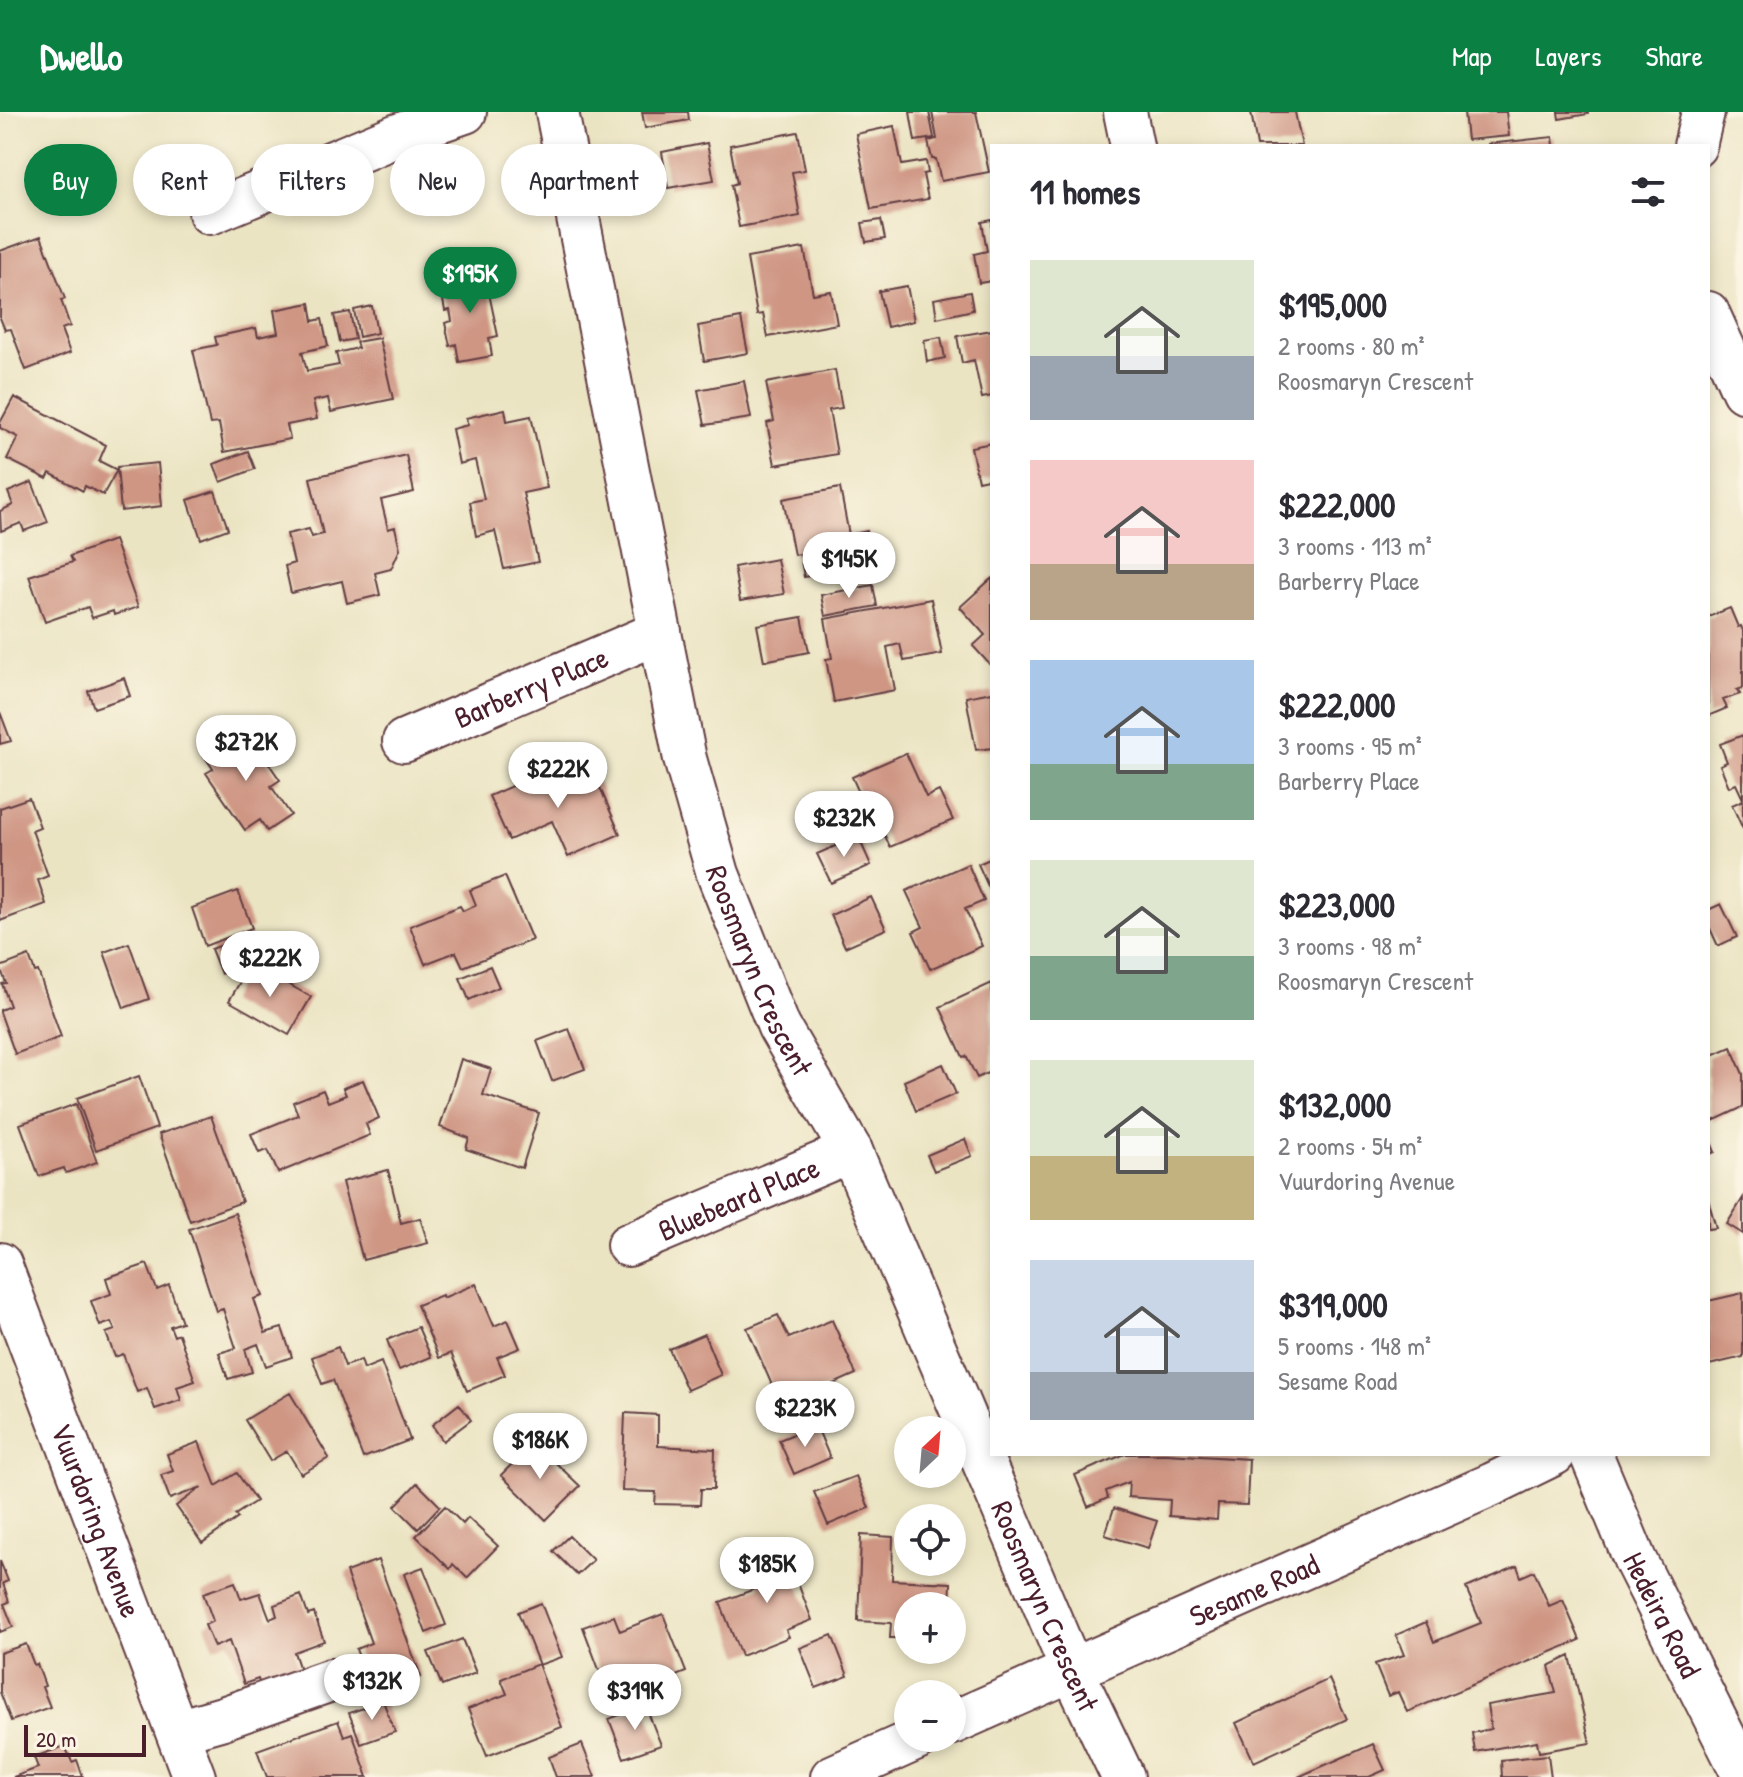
<!DOCTYPE html>
<meta charset="utf-8">
<style>
:root{--surface:#fff;--page:#f2f2f3;--text:#2b2b33;--muted:#7c7c81;--accent:#0b8043}
body{margin:0;font-family:"Patrick Hand",sans-serif;background:var(--page);color:var(--text);height:100vh;display:flex;flex-direction:column;font-size:30px;white-space:nowrap}
*{box-sizing:border-box;margin:0}
p{font-size:26px;color:var(--muted)}
.icon{flex:none;width:44px;height:44px;fill:none;stroke:currentColor;stroke-width:2;stroke-linecap:round;stroke-linejoin:round}
.map{position:relative;flex:1;overflow:hidden}
.details{position:absolute;left:990px;top:32px;width:720px;height:1312px;display:flex;flex-direction:column;background:var(--surface);border-radius:0px;box-shadow:0 4px 12px #0003}
.details>*{flex:none}
.top-card{position:absolute;left:24px;top:32px;width:760px;height:72px;display:flex;gap:16px}
.needle{width:52px;rotate:26deg}
.tools{position:absolute;left:894px;top:1304px;display:grid;gap:16px}
.tools a{display:grid;place-items:center;width:72px;height:72px;border-radius:50%;background:var(--surface);box-shadow:0 4px 12px #0003;font-size:40px}
.scale{position:absolute;left:24px;bottom:20px;width:122px;box-sizing:border-box;padding-left:8px;border:4px solid #4a1f2b;border-top:0;font-size:22px;line-height:28px;white-space:nowrap;color:#4a1f2b;-webkit-text-stroke:6px #fcf5e5;paint-order:stroke}
.price{position:absolute;translate:-50% -68px;padding:0 18px;border-radius:28px;background:#fff;color:#222;font-size:26px;line-height:52px;filter:drop-shadow(0 2px 4px #0008)}
.price::after{content:'';position:absolute;left:50%;top:48px;width:24px;height:18px;margin-left:-12px;background:inherit;clip-path:polygon(0 0,100% 0,50% 100%)}
.price.current{background:var(--accent);color:#fff}
ul{padding:0;list-style:none}
li{display:flex;align-items:center;gap:24px;height:200px;padding:0 40px}
li span{display:grid;place-items:center;flex:none;width:224px;height:160px;border-radius:0px;color:#555}
li>.icon{margin-inline-start:auto}
span .icon{width:96px;height:96px;fill:#fffc;stroke-width:1}
li b{font-size:34px}
h2{display:flex;justify-content:space-between;align-items:center;height:96px;padding:0 40px;font-size:34px}
.chip{padding:0 28px;border-radius:36px;background:var(--surface);box-shadow:0 4px 12px #0003;font-size:28px;line-height:72px}
.chip.current{background:var(--accent);color:#fff}
header{display:flex;align-items:center;gap:48px;box-sizing:border-box;height:112px;padding:0 40px;background:var(--accent);color:#fff}
header strong{font-size:38px}
nav{display:flex;gap:44px;margin-inline-start:auto;font-size:28px}
.map>svg:first-child{display:block}
.building{fill:#cf9684}
.lines{fill:none;stroke-linecap:round;stroke-linejoin:round}
.minor-casing{stroke:#623d42;stroke-width:46}
.minor{stroke:#fff;stroke-width:42}
.labels{text-anchor:middle;dominant-baseline:central;stroke-width:6;stroke-linejoin:round;paint-order:stroke}
.street-label{font-size:30px;fill:#4a1f2b;stroke:#fcf5e5}
</style>
<header>
<strong>Dwello</strong>
<nav><a>Map</a><a>Layers</a><a>Share</a></nav>
</header>
<div class="map">
<svg width="1743" height="1665" viewBox="0 0 1743 1665">
<rect width="100%" height="100%" fill="#fcf5e5"/>
<filter id="ink" filterUnits="userSpaceOnUse"><feTurbulence type="fractalNoise" baseFrequency=".0125" numOctaves="2"/><feDisplacementMap in="SourceGraphic" scale="16" xChannelSelector="R" yChannelSelector="G"/><feConvolveMatrix kernelMatrix="1 2 1 2 8 2 1 2 1" color-interpolation-filters="sRGB"/></filter>
<filter id="wash" filterUnits="userSpaceOnUse"><feTurbulence type="fractalNoise" baseFrequency=".006" numOctaves="4" result="noise"/><feDisplacementMap in="SourceGraphic" scale="32" xChannelSelector="R" yChannelSelector="G"/><feGaussianBlur stdDeviation="1.8" result="paint"/><feColorMatrix in="noise" values="0 0 0 0 0 0 0 0 0 0 0 0 0 0 0 0 0 1.4 0 .05"/><feComposite in="paint" operator="in"/></filter>
<g filter="url(#wash)">
<rect width="100%" height="100%" fill="#ebe4c3"/>
<g id="blocks">
<path class="building" d="M 642,0 L 688,0 L 689,8 L 645,16 Z
M 910,0 L 929,0 L 934,26 L 915,29 Z
M 932,0 L 976,0 L 989,60 L 941,69 L 936,47 L 932,47 L 928,29 L 937,27 Z
M 1251,0 L 1295,0 L 1302,34 L 1257,34 Z
M 1464,0 L 1506,0 L 1509,24 L 1467,28 Z
M 1558,0 L 1588,0 L 1588,2 L 1559,7 Z
M 894,14 L 902,53 L 926,49 L 928,61 L 923,62 L 928,87 L 871,97 L 856,22 Z
M 798,20 L 805,58 L 792,60 L 800,104 L 739,115 L 731,73 L 737,71 L 730,33 Z
M 1553,25 L 1554,34 L 1488,34 L 1488,32 Z
M 707,31 L 714,68 L 668,76 L 662,40 Z
M 881,108 L 885,127 L 866,130 L 862,111 Z
M 992,108 L 992,169 L 979,171 L 974,142 L 987,139 L 982,110 Z
M 41,124 L 65,187 L 61,188 L 70,214 L 61,217 L 70,241 L 26,258 L 11,217 L 5,218 L 0,206 L 0,139 Z
M 804,136 L 813,182 L 831,179 L 837,212 L 768,225 L 763,202 L 757,203 L 747,146 Z
M 483,153 L 498,224 L 489,226 L 492,244 L 459,250 L 456,232 L 450,234 L 445,211 L 452,209 L 450,198 L 445,199 L 441,177 L 460,173 L 457,158 Z
M 907,174 L 914,209 L 887,215 L 879,179 Z
M 970,180 L 973,198 L 937,206 L 934,187 Z
M 310,191 L 313,209 L 322,207 L 328,234 L 302,240 L 307,259 L 339,253 L 336,241 L 358,236 L 356,230 L 379,226 L 393,287 L 331,300 L 328,286 L 313,289 L 317,307 L 287,313 L 290,327 L 224,340 L 219,311 L 210,312 L 193,238 L 217,233 L 215,225 L 256,216 L 258,225 L 278,221 L 274,198 Z
M 372,194 L 377,221 L 359,225 L 354,198 Z
M 350,200 L 355,227 L 340,230 L 334,203 Z
M 741,206 L 748,241 L 704,249 L 698,214 Z
M 992,218 L 992,284 L 982,286 L 974,248 L 962,251 L 957,224 Z
M 941,225 L 945,246 L 927,250 L 924,228 Z
M 835,258 L 842,296 L 829,298 L 837,342 L 775,353 L 767,311 L 774,309 L 766,271 Z
M 744,269 L 751,306 L 705,313 L 698,278 Z
M 14,285 L 106,333 L 99,349 L 117,358 L 103,383 L 85,374 L 83,379 L 50,361 L 47,367 L 7,347 L 18,325 L 0,316 L 0,311 Z
M 505,297 L 507,309 L 531,304 L 547,376 L 523,381 L 538,450 L 504,457 L 495,419 L 476,424 L 470,390 L 484,387 L 475,348 L 459,352 L 452,317 L 468,313 L 466,306 Z
M 992,331 L 992,366 L 978,369 L 971,335 Z
M 248,339 L 255,357 L 221,370 L 214,352 Z
M 406,343 L 414,380 L 381,388 L 388,417 L 395,415 L 400,437 L 391,457 L 375,461 L 380,483 L 347,491 L 342,469 L 291,481 L 285,454 L 294,451 L 287,422 L 309,417 L 312,425 L 323,422 L 310,366 Z
M 158,351 L 162,394 L 121,399 L 117,355 Z
M 32,370 L 48,410 L 24,419 L 21,411 L 1,419 L 0,399 L 13,393 L 8,380 Z
M 840,376 L 849,423 L 867,419 L 873,452 L 804,465 L 800,442 L 794,443 L 783,387 Z
M 215,379 L 228,417 L 201,427 L 188,388 Z
M 114,428 L 138,495 L 114,503 L 113,499 L 92,506 L 88,495 L 45,510 L 29,464 L 73,450 L 70,444 Z
M 777,447 L 784,482 L 740,489 L 734,455 Z
M 992,466 L 992,555 L 973,534 L 985,523 L 960,495 Z
M 873,473 L 877,494 L 825,504 L 821,483 Z
M 931,487 L 942,542 L 904,549 L 900,532 L 887,535 L 895,578 L 834,590 L 826,547 L 832,546 L 825,507 Z
M 1730,496 L 1738,515 L 1741,514 L 1743,519 L 1743,576 L 1737,578 L 1740,582 L 1723,588 L 1727,596 L 1708,604 L 1708,505 Z
M 802,505 L 809,540 L 764,549 L 757,513 Z
M 124,566 L 130,584 L 94,596 L 88,579 Z
M 992,580 L 992,636 L 976,638 L 966,585 Z
M 0,600 L 11,629 L 0,632 Z
M 235,621 L 245,635 L 254,630 L 280,668 L 271,674 L 291,703 L 267,719 L 260,708 L 245,718 L 206,661 L 213,657 L 203,642 Z
M 1743,623 L 1743,687 L 1736,672 L 1729,675 L 1720,653 L 1727,650 L 1720,632 Z
M 906,641 L 926,685 L 939,679 L 953,708 L 890,735 L 880,713 L 875,716 L 852,665 Z
M 592,657 L 620,722 L 568,745 L 552,709 L 509,728 L 489,684 L 532,665 L 536,675 L 573,659 L 574,664 Z
M 29,686 L 40,715 L 32,718 L 48,764 L 38,768 L 46,792 L 0,809 L 0,696 Z
M 1743,688 L 1743,717 L 1732,693 Z
M 858,724 L 871,753 L 831,771 L 817,742 Z
M 992,746 L 992,783 L 978,752 Z
M 968,752 L 984,789 L 965,797 L 982,834 L 930,857 L 913,820 L 923,815 L 906,779 Z
M 505,764 L 532,828 L 463,855 L 456,840 L 425,852 L 410,814 L 460,794 L 463,799 L 476,793 L 470,778 Z
M 238,779 L 252,816 L 205,834 L 192,796 Z
M 871,785 L 886,817 L 845,835 L 831,803 Z
M 1721,792 L 1737,825 L 1718,834 L 1708,812 L 1708,798 Z
M 249,823 L 258,847 L 221,862 L 211,837 Z
M 129,831 L 149,887 L 124,896 L 104,840 Z
M 29,844 L 35,860 L 38,859 L 61,925 L 15,942 L 0,900 L 0,898 L 10,894 L 2,872 L 6,871 L 0,855 Z
M 251,851 L 311,885 L 289,923 L 229,889 Z
M 490,854 L 499,875 L 469,888 L 460,866 Z
M 992,871 L 992,959 L 977,966 L 966,944 L 963,945 L 940,895 Z
M 569,917 L 585,957 L 552,969 L 537,929 Z
M 1731,935 L 1743,962 L 1743,995 L 1713,1009 L 1708,998 L 1708,945 Z
M 461,947 L 491,957 L 483,983 L 539,1001 L 522,1056 L 466,1037 L 469,1026 L 440,1015 Z
M 943,952 L 956,982 L 916,999 L 904,969 Z
M 139,964 L 157,1016 L 96,1038 L 77,986 Z
M 363,968 L 379,1006 L 366,1012 L 370,1023 L 278,1061 L 268,1038 L 259,1041 L 251,1022 L 298,1003 L 293,990 L 323,978 L 328,990 L 346,983 L 343,976 Z
M 76,992 L 97,1050 L 66,1061 L 64,1056 L 39,1064 L 20,1012 Z
M 211,1004 L 242,1090 L 190,1109 L 159,1022 Z
M 1708,1023 L 1715,1040 L 1708,1043 Z
M 965,1027 L 972,1044 L 934,1059 L 927,1043 Z
M 388,1058 L 401,1111 L 420,1106 L 428,1131 L 363,1148 L 342,1070 Z
M 1743,1086 L 1743,1122 L 1727,1112 Z
M 1708,1087 L 1716,1116 L 1708,1117 Z
M 235,1101 L 263,1184 L 254,1187 L 265,1221 L 282,1216 L 292,1245 L 266,1254 L 258,1232 L 245,1237 L 252,1260 L 228,1267 L 219,1241 L 236,1236 L 223,1197 L 216,1199 L 189,1117 Z
M 147,1152 L 157,1178 L 169,1173 L 182,1210 L 170,1214 L 174,1224 L 179,1222 L 195,1269 L 177,1275 L 181,1288 L 155,1297 L 147,1276 L 137,1280 L 123,1242 L 115,1245 L 106,1221 L 115,1218 L 111,1210 L 100,1214 L 91,1189 L 111,1182 L 106,1166 Z
M 476,1172 L 494,1214 L 508,1208 L 520,1236 L 497,1245 L 505,1263 L 467,1279 L 451,1241 L 439,1246 L 417,1193 L 442,1183 L 443,1186 Z
M 1743,1181 L 1743,1245 L 1709,1253 L 1708,1189 Z
M 778,1203 L 789,1226 L 832,1208 L 856,1262 L 804,1285 L 801,1277 L 778,1287 L 747,1216 Z
M 418,1215 L 431,1245 L 399,1258 L 387,1228 Z
M 704,1222 L 721,1263 L 687,1278 L 669,1237 Z
M 338,1235 L 345,1254 L 361,1248 L 364,1257 L 381,1250 L 410,1328 L 363,1346 L 333,1268 L 322,1272 L 312,1245 Z
M 290,1281 L 329,1346 L 301,1362 L 287,1339 L 270,1349 L 245,1308 Z
M 459,1292 L 471,1308 L 443,1329 L 432,1313 Z
M 625,1301 L 658,1303 L 658,1334 L 715,1337 L 714,1377 L 701,1377 L 700,1393 L 655,1392 L 656,1380 L 622,1379 Z
M 816,1313 L 830,1346 L 794,1362 L 779,1328 Z
M 199,1330 L 216,1374 L 237,1361 L 256,1389 L 235,1403 L 238,1406 L 202,1431 L 176,1394 L 202,1375 L 170,1387 L 161,1363 L 173,1359 L 167,1342 Z
M 534,1330 L 580,1374 L 546,1408 L 501,1363 Z
M 1125,1342 L 1167,1342 L 1249,1347 L 1247,1393 L 1218,1392 L 1217,1408 L 1169,1404 L 1170,1388 L 1128,1385 L 1129,1370 L 1106,1379 L 1108,1386 L 1088,1395 L 1075,1363 Z
M 856,1364 L 869,1396 L 828,1413 L 814,1380 Z
M 417,1371 L 440,1394 L 418,1417 L 395,1394 Z
M 445,1394 L 463,1412 L 468,1406 L 498,1434 L 467,1466 L 453,1452 L 450,1457 L 416,1424 Z
M 1114,1396 L 1157,1409 L 1148,1436 L 1105,1423 Z
M 861,1423 L 893,1425 L 892,1468 L 951,1471 L 950,1494 L 908,1494 L 908,1526 L 890,1526 L 891,1511 L 858,1509 Z
M 569,1424 L 593,1448 L 577,1463 L 553,1439 Z
M 784,1435 L 812,1508 L 786,1518 L 789,1525 L 741,1544 L 720,1490 L 760,1475 L 750,1448 Z
M 378,1448 L 421,1565 L 373,1583 L 356,1537 L 371,1531 L 346,1460 Z
M 0,1449 L 8,1469 L 3,1471 L 9,1490 L 4,1492 L 13,1515 L 0,1520 Z
M 1517,1454 L 1521,1465 L 1534,1459 L 1549,1494 L 1563,1488 L 1580,1528 L 1407,1600 L 1398,1580 L 1388,1584 L 1375,1552 L 1404,1543 L 1396,1523 L 1426,1510 L 1434,1530 L 1481,1511 L 1466,1476 Z
M 423,1455 L 446,1513 L 426,1521 L 404,1462 Z
M 235,1470 L 241,1487 L 260,1481 L 270,1507 L 277,1504 L 274,1493 L 301,1483 L 308,1503 L 314,1501 L 324,1529 L 294,1540 L 304,1570 L 264,1585 L 258,1567 L 244,1572 L 229,1529 L 214,1535 L 205,1513 L 213,1509 L 203,1481 Z
M 541,1491 L 562,1545 L 539,1553 L 518,1500 Z
M 663,1502 L 686,1560 L 634,1581 L 632,1575 L 609,1584 L 583,1515 L 614,1504 L 620,1519 Z
M 832,1523 L 848,1564 L 816,1576 L 800,1536 Z
M 462,1527 L 476,1561 L 442,1574 L 428,1540 Z
M 26,1532 L 34,1553 L 37,1552 L 45,1574 L 42,1575 L 50,1595 L 11,1609 L 0,1580 L 0,1541 Z
M 1570,1544 L 1590,1631 L 1539,1640 L 1537,1629 L 1475,1640 L 1472,1621 L 1491,1617 L 1487,1593 L 1556,1581 L 1549,1554 Z
M 538,1552 L 562,1615 L 487,1644 L 468,1597 L 507,1582 L 501,1567 Z
M 1329,1567 L 1347,1607 L 1254,1650 L 1236,1611 Z
M 383,1589 L 395,1620 L 361,1632 L 349,1601 Z
M 645,1593 L 661,1633 L 624,1646 L 609,1607 Z
M 338,1609 L 344,1624 L 352,1621 L 368,1665 L 267,1665 L 257,1638 Z
M 582,1632 L 595,1665 L 556,1665 L 549,1645 Z
M 1373,1632 L 1385,1658 L 1369,1665 L 1298,1665 Z
M 65,1634 L 72,1650 L 77,1648 L 83,1665 L 13,1665 L 38,1656 L 34,1645 Z
M 1548,1643 L 1551,1665 L 1502,1665 L 1501,1648 Z"/>
</g>
</g>
<g filter="url(#ink)">
<use href="#blocks" fill-opacity="0" stroke="#623d42" stroke-width="2"/>
<g class="lines">
<defs>
<g id="minor">
<path id="s1" d="M 557,0 L 685,647 L 718,762 L 779,915 L 851,1039 L 1072,1558 L 1123,1665"/>
<path d="M 1125,0 L 1132,34"/>
<path d="M 1695,34 L 1703,0"/>
<path d="M 210,101 L 398,23 L 465,0"/>
<path d="M 1708,201 L 1743,279"/>
<path id="s2" d="M 404,629 L 660,520"/>
<path id="s3" d="M 628,1133 L 851,1039"/>
<path id="s4" d="M 0,1152 L 194,1665"/>
<path id="s5" d="M 1591,1342 L 1635,1448 L 1743,1662"/>
<path id="s6" d="M 952,1611 L 1493,1372 L 1554,1342"/>
<path d="M 177,1619 L 223,1606 L 331,1568"/>
<path d="M 832,1665 L 919,1626"/>
</g>
</defs>
<use href="#minor" class="minor-casing"/>
<use href="#minor" class="minor"/>
</g>
</g>
<g class="labels">
<g class="street-label">
<text stroke="none"><textPath href="#s2" startOffset="138">Barberry Place</textPath></text>
<text stroke="none"><textPath href="#s1" startOffset="884">Roosmaryn Crescent</textPath></text>
<text stroke="none"><textPath href="#s3" startOffset="120">Bluebeard Place</textPath></text>
<text stroke="none"><textPath href="#s4" startOffset="274">Vuurdoring Avenue</textPath></text>
<text stroke="none"><textPath href="#s6" startOffset="330">Sesame Road</textPath></text>
<text stroke="none"><textPath href="#s1" startOffset="1582">Roosmaryn Crescent</textPath></text>
<text stroke="none"><textPath href="#s5" startOffset="176">Hedeira Road</textPath></text>
</g>
</g>
</svg>
<div class="tools">
<a><svg class="needle" viewBox="-14 -14 28 28"><path d="M0-13l5 13h-10z" fill="#e53935"/><path d="M0 13l5-13h-10z" fill="#7c7c81"/></svg></a>
<a><svg class="icon" aria-label="locate" viewBox="0 0 24 24"><circle cx="12" cy="12" r="6"/><path d="M12 2v4M12 18v4M2 12h4M18 12h4"/></svg></a>
<a>+</a>
<a>−</a>
</div>
<div class="scale">20 m</div>
<b class="price current" style="left:470px;top:203px">$195K</b>
<b class="price" style="left:849px;top:488px">$145K</b>
<b class="price" style="left:246px;top:671px">$272K</b>
<b class="price" style="left:558px;top:698px">$222K</b>
<b class="price" style="left:844px;top:747px">$232K</b>
<b class="price" style="left:270px;top:887px">$222K</b>
<b class="price" style="left:805px;top:1337px">$223K</b>
<b class="price" style="left:540px;top:1369px">$186K</b>
<b class="price" style="left:767px;top:1493px">$185K</b>
<b class="price" style="left:372px;top:1610px">$132K</b>
<b class="price" style="left:635px;top:1620px">$319K</b>
<div class="top-card">
<a class="chip current">Buy</a>
<a class="chip">Rent</a>
<a class="chip">Filters</a>
<a class="chip">New</a>
<a class="chip">Apartment</a>
</div>
<section class="details">
<h2>11 homes<svg class="icon" aria-label="filters" viewBox="0 0 24 24"><path d="M4 7h16M4 17h16"/><circle cx="9" cy="7" r="2"/><circle cx="15" cy="17" r="2"/></svg></h2>
<ul>
<li><span style="background:linear-gradient(#dfe7d0 60%,#9aa5b1 0)"><svg class="icon" aria-label="home" viewBox="0 0 24 24"><path d="M3 11l9-7 9 7M6 9v11h12V9"/></svg></span><div><b>$195,000</b><p>2 rooms · 80 m²</p><p>Roosmaryn Crescent</p></div></li>
<li><span style="background:linear-gradient(#f6c9c9 65%,#b9a48a 0)"><svg class="icon" aria-label="home" viewBox="0 0 24 24"><path d="M3 11l9-7 9 7M6 9v11h12V9"/></svg></span><div><b>$222,000</b><p>3 rooms · 113 m²</p><p>Barberry Place</p></div></li>
<li><span style="background:linear-gradient(#a9c7e8 65%,#7fa58c 0)"><svg class="icon" aria-label="home" viewBox="0 0 24 24"><path d="M3 11l9-7 9 7M6 9v11h12V9"/></svg></span><div><b>$222,000</b><p>3 rooms · 95 m²</p><p>Barberry Place</p></div></li>
<li><span style="background:linear-gradient(#dfe7d0 60%,#7fa58c 0)"><svg class="icon" aria-label="home" viewBox="0 0 24 24"><path d="M3 11l9-7 9 7M6 9v11h12V9"/></svg></span><div><b>$223,000</b><p>3 rooms · 98 m²</p><p>Roosmaryn Crescent</p></div></li>
<li><span style="background:linear-gradient(#dfe7d0 60%,#c2b280 0)"><svg class="icon" aria-label="home" viewBox="0 0 24 24"><path d="M3 11l9-7 9 7M6 9v11h12V9"/></svg></span><div><b>$132,000</b><p>2 rooms · 54 m²</p><p>Vuurdoring Avenue</p></div></li>
<li><span style="background:linear-gradient(#c9d6e8 70%,#9aa5b1 0)"><svg class="icon" aria-label="home" viewBox="0 0 24 24"><path d="M3 11l9-7 9 7M6 9v11h12V9"/></svg></span><div><b>$319,000</b><p>5 rooms · 148 m²</p><p>Sesame Road</p></div></li>
</ul>
</section>
</div>
